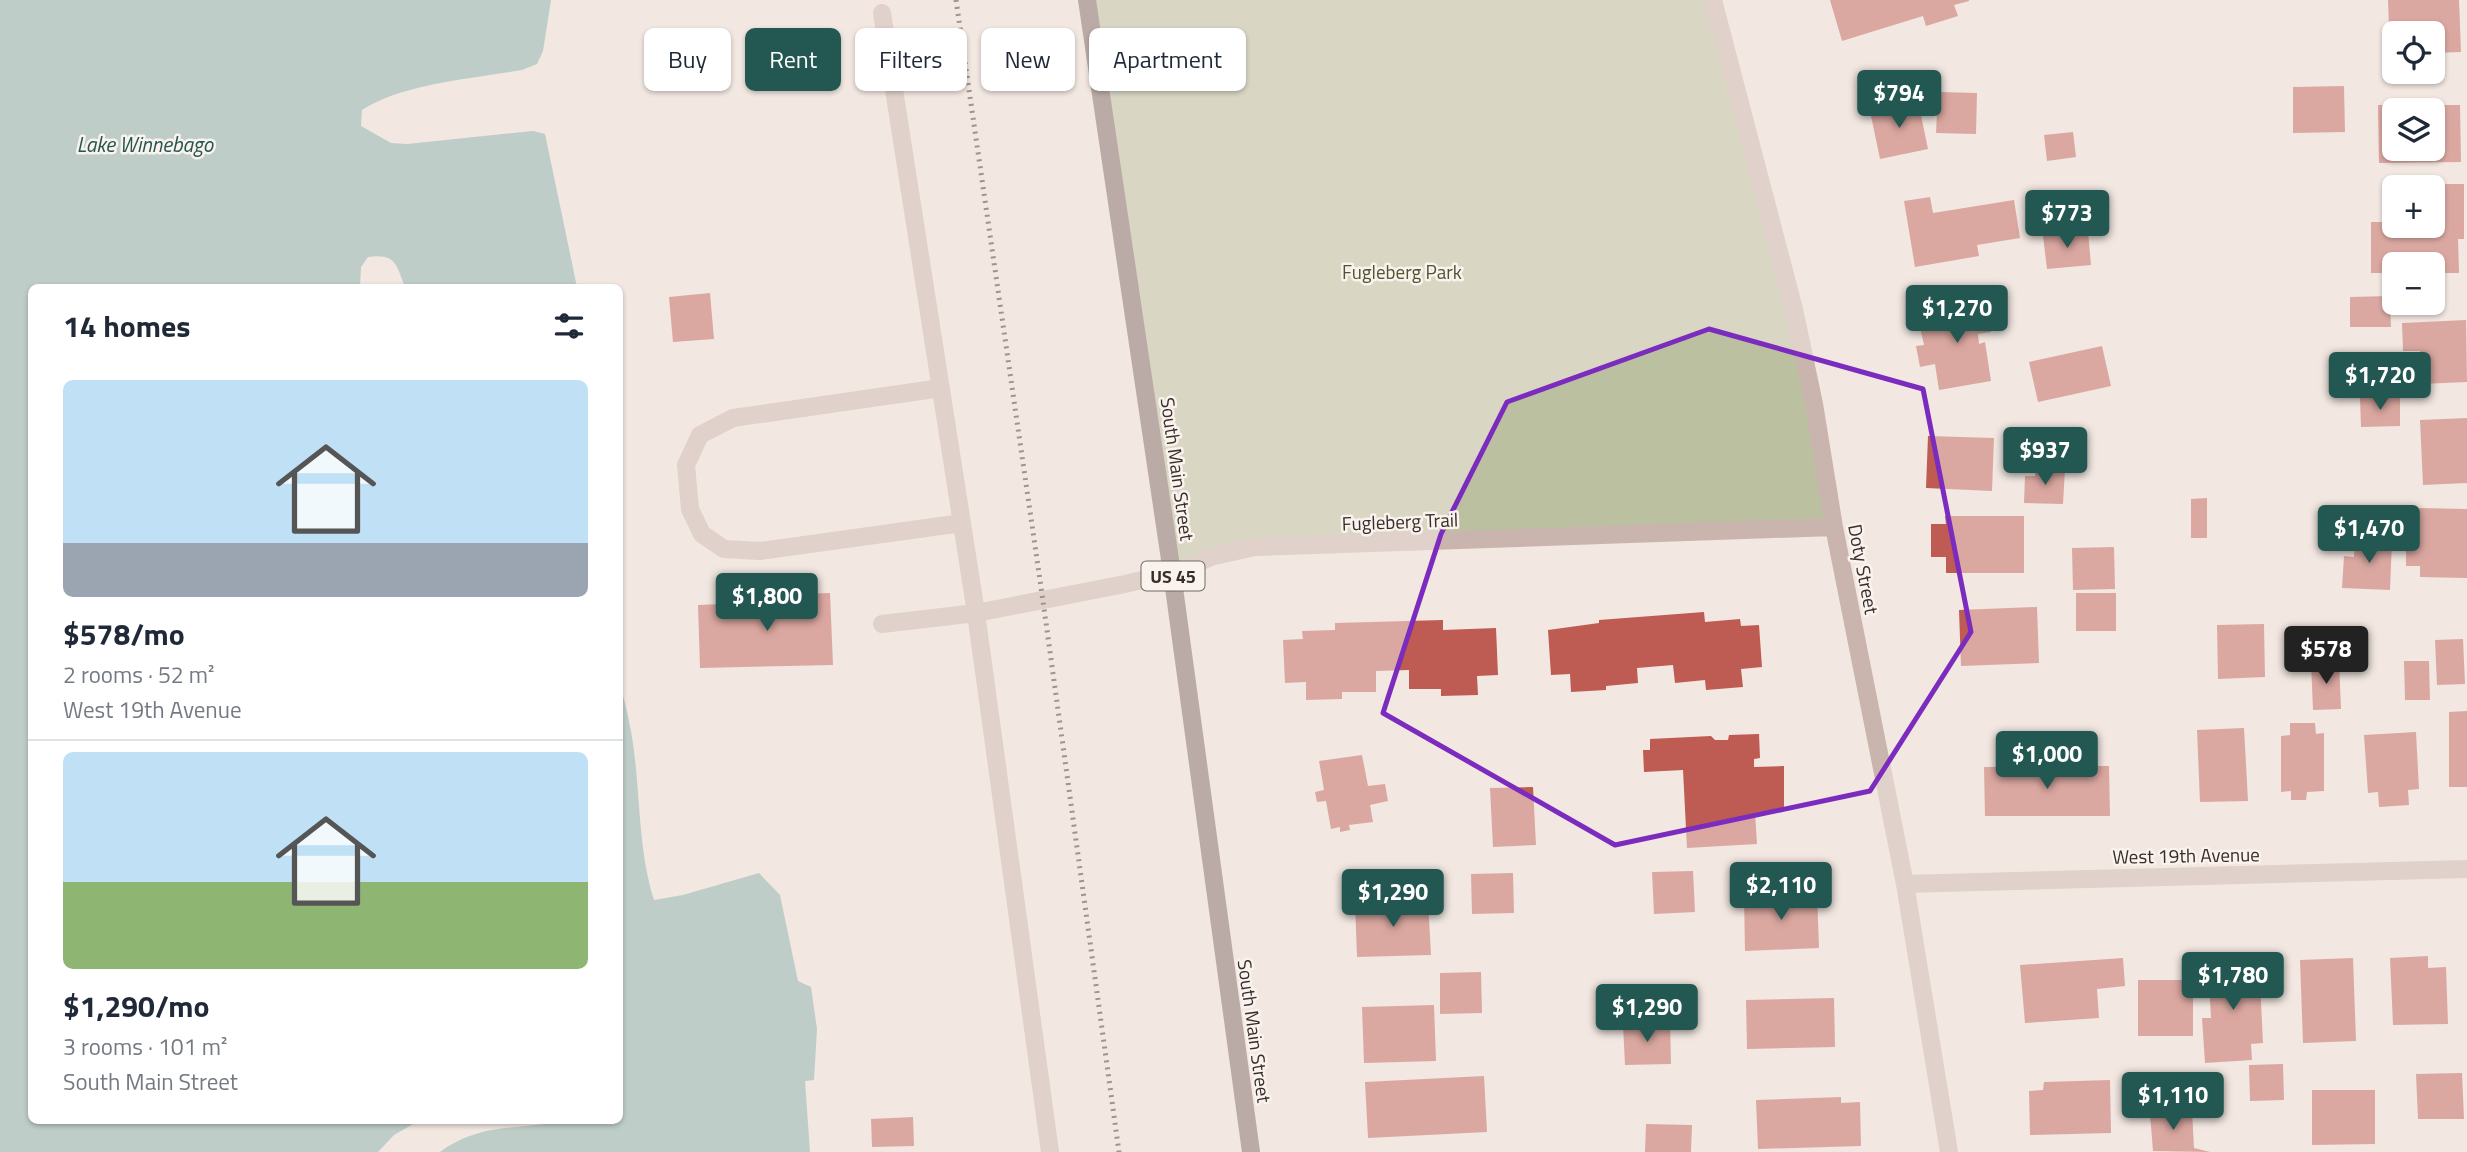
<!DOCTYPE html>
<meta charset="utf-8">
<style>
:root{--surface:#fff;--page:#f6f6f7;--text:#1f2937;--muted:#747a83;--line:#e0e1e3;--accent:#235752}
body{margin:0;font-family:"Titillium Web",sans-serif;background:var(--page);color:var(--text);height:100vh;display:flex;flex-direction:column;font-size:26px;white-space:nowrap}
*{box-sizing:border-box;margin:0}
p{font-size:23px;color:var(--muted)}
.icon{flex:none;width:38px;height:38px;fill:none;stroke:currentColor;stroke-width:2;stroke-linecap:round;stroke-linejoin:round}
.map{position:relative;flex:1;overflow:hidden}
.drawer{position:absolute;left:28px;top:284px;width:595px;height:840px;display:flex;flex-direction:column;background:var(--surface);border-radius:10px;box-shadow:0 2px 5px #0004}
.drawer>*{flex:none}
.top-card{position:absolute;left:644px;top:28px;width:665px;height:63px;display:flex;gap:14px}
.buttons{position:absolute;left:2382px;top:21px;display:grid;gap:14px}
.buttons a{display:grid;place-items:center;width:63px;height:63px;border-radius:10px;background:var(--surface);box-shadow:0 2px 5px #0004;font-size:35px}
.price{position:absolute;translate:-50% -60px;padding:0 16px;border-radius:7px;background:var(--accent);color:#fff;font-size:23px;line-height:46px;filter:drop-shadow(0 2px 4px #0008)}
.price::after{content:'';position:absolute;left:50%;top:42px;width:21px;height:16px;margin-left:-10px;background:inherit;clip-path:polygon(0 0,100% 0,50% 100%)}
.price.active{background:#222;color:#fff}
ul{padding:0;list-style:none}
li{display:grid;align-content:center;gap:14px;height:371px;padding:0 35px}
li+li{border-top:2px solid var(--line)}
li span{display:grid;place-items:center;height:217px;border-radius:10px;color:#555}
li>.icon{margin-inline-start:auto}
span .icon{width:126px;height:126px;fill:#fffc;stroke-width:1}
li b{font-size:30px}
h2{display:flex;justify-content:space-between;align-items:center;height:84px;padding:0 35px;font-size:30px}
.tag{padding:0 24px;border-radius:10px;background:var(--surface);box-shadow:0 2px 5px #0004;font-size:24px;line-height:63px}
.tag.active{background:var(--accent);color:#fff}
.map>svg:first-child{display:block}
.green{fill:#bbc0a1}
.water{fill:#81ada8}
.building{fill:#be5b52;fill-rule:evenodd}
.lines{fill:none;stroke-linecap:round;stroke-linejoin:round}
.minor{stroke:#c9b5ad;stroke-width:18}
.major{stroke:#79625d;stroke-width:18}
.rail{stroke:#382d2b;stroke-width:5;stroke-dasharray:2 5;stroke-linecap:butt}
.marked{fill:none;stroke:#7b2cbf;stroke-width:5;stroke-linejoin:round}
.labels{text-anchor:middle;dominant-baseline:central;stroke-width:5;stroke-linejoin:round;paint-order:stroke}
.shield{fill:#f9f2ed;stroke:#726865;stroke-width:2}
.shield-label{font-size:18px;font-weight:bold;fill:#382d2b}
.park-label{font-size:19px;fill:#4e5530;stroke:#f9f2ed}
.street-label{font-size:19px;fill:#382d2b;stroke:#f9f2ed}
.water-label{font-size:21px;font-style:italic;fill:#235752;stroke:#f9f2ed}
</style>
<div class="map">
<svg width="2467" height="1152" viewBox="0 0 2467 1152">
<rect width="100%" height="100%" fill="#f2e7e1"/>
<path class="green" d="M 1087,0 L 1713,0 L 1794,309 L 1834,527 L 1255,547 L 1172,573 Z"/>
<path class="water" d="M 0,0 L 551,0 L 543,51 L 537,64 L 522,70 C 474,78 401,84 362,110 L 361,126 L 391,143 L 407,144 L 533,131 L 545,134 L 577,287 L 405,287 C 396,264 396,253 368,257 L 361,267 L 360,287 L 32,287 L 32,1120 L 420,1120 L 394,1135 L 378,1152 L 0,1152 Z
M 620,689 C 626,702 628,717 631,731 C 641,787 637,846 654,900 L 683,895 L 759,873 L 780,895 L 798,981 L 811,987 L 817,1029 L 814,1080 L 805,1081 L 810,1152 L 440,1152 C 475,1127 504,1129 545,1124 L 553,1120 L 620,1120 Z"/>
<path class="building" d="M 1830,0 L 1969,0 L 1969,1 L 1954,5 L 1958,16 L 1926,26 L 1923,16 L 1842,41 Z
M 2388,0 L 2459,0 L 2461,52 L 2432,53 L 2432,33 L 2394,33 L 2394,54 L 2390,54 Z
M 2344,86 L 2345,132 L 2293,133 L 2293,87 Z
M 1938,92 L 1977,93 L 1976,134 L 1936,133 Z
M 1918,101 L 1928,149 L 1880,159 L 1870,111 Z
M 2378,105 L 2460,105 L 2461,162 L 2379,163 ZM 2394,110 L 2432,110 L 2432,149 L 2394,149 Z
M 2073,132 L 2076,157 L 2047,161 L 2044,135 Z
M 2392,184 L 2464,184 L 2464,239 L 2458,239 L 2459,273 L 2432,273 L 2432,264 L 2394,264 L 2394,273 L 2371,273 L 2371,222 L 2394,222 L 2394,226 L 2432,226 L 2432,187 L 2392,187 Z
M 1930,197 L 1933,213 L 2014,200 L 2020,238 L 1977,245 L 1979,256 L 1915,267 L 1904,201 Z
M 2088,231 L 2091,265 L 2047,269 L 2043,236 Z
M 710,293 L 714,339 L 673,342 L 669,297 Z
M 2390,296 L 2391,327 L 2350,327 L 2350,297 Z
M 1986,300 L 1991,332 L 1978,334 L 1979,344 L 1985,342 L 1991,381 L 1939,390 L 1935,364 L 1920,367 L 1916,346 L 1924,345 L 1920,327 L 1928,326 L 1925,311 Z
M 2466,320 L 2467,382 L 2421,384 L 2420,351 L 2403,351 L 2402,323 Z
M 2102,346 L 2111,386 L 2038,402 L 2029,362 Z
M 2360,398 L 2400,398 L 2400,426 L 2361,427 Z
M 2467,418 L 2467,483 L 2423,485 L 2420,420 Z
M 1928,436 L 1994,438 L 1992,491 L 1926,488 Z
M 2036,468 L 2065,469 L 2063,504 L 2024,503 L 2025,476 L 2035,476 Z
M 2207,498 L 2207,538 L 2191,538 L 2191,499 Z
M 2419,508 L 2467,509 L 2467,578 L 2420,577 L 2420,566 L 2406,566 L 2406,535 L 2419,536 Z
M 1945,516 L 2024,516 L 2024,573 L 1946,573 L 1946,557 L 1931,557 L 1931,524 L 1946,524 Z
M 2355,538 L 2392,540 L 2390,590 L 2342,588 L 2344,556 L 2354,557 Z
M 2114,547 L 2115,589 L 2073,590 L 2072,548 Z
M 830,593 L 833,665 L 700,668 L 698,605 L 770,602 L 770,595 Z
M 2076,593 L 2116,593 L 2116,631 L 2076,631 Z
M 2037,607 L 2039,663 L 1961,666 L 1959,610 Z
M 1704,612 L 1705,622 L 1740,619 L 1741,626 L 1759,625 L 1762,667 L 1741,669 L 1743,687 L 1706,690 L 1705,680 L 1675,683 L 1673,665 L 1637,668 L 1638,683 L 1606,686 L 1606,690 L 1571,692 L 1570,674 L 1551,675 L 1548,630 L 1599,623 L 1599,620 Z
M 1443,620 L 1443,630 L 1496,628 L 1498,675 L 1477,676 L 1478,695 L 1441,696 L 1441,689 L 1409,689 L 1409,670 L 1376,671 L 1376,692 L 1342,692 L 1342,699 L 1306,700 L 1306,682 L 1285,683 L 1283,640 L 1303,639 L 1302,631 L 1335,630 L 1335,623 Z
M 2264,624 L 2265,677 L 2218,679 L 2217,625 Z
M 2463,639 L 2465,684 L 2437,685 L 2435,640 Z
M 2339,661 L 2341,709 L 2313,710 L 2311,662 Z
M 2404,661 L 2429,661 L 2430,700 L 2405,700 Z
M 2467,711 L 2467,787 L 2449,787 L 2449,712 Z
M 2290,723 L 2315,723 L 2316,734 L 2324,733 L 2324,791 L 2307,792 L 2306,800 L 2291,800 L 2291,791 L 2281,792 L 2281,736 L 2290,735 Z
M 2244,728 L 2248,801 L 2200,802 L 2197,730 Z
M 2416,732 L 2419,789 L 2408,790 L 2409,805 L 2379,807 L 2378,792 L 2368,793 L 2364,735 Z
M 1759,734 L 1760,758 L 1754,759 L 1754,767 L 1784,766 L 1784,812 L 1755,813 L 1757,844 L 1687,848 L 1683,770 L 1644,772 L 1643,750 L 1650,750 L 1650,739 L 1711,736 L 1715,740 L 1728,740 L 1729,735 Z
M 1362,755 L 1368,786 L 1385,784 L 1388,801 L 1370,805 L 1373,822 L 1349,825 L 1350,830 L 1340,832 L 1340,827 L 1331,829 L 1326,801 L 1317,802 L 1315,792 L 1324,790 L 1319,761 Z
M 2109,766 L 2110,816 L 1985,816 L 1984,767 Z
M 1533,787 L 1536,845 L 1493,847 L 1490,788 Z
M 1693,871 L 1695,912 L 1654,914 L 1652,872 Z
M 1513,873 L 1514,913 L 1472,914 L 1471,874 Z
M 1817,893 L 1819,948 L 1745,951 L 1744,896 Z
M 1428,900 L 1431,955 L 1357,957 L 1355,903 Z
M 2428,956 L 2428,968 L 2446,967 L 2448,1024 L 2393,1025 L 2390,958 Z
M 2123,958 L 2125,986 L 2097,989 L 2099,1018 L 2025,1023 L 2020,965 Z
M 2353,958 L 2356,1041 L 2303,1043 L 2300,960 Z
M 2259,960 L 2263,1043 L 2251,1044 L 2252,1060 L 2205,1063 L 2202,1018 L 2211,1018 L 2208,963 Z
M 1481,972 L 1482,1013 L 1440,1014 L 1440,973 Z
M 2138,980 L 2193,980 L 2193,1036 L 2138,1036 Z
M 1834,998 L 1835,1047 L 1747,1049 L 1746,1000 Z
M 1434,1005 L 1436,1061 L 1364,1063 L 1362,1007 Z
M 1670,1022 L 1671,1064 L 1625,1065 L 1623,1024 Z
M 2283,1064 L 2284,1100 L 2250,1101 L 2249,1065 Z
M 2462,1073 L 2464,1119 L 2418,1119 L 2416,1074 Z
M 1484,1076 L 1487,1132 L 1368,1138 L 1365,1082 Z
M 2110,1080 L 2111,1133 L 2030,1135 L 2029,1091 L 2043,1090 L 2044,1082 Z
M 2312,1090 L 2375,1090 L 2375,1144 L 2312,1145 Z
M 1841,1097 L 1841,1103 L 1860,1102 L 1861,1146 L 1758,1149 L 1756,1100 Z
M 2192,1110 L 2194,1148 L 2210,1152 L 2153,1151 L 2150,1114 Z
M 913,1117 L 914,1146 L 872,1147 L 871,1119 Z
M 1646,1124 L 1692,1125 L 1691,1152 L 1645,1152 Z"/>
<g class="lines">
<path class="minor" d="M 1713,0 L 1794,309 L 1814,404 L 1834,527 L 1905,884 L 1949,1152
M 882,13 L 976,613 L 1050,1152
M 941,388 L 733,418 L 700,435 L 686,465 L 690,509 L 702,534 L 724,549 L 760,551 L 962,523
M 882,624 L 976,613 L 1125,584 L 1172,573 L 1214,556 L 1255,547 L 1834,527
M 1905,884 L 2467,869"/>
<path class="major" d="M 1087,0 L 1172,573 L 1251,1152"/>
<path class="rail" d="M 956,0 L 1043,601 L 1119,1152"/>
</g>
<path d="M0 0H2467V1152H0ZM 1709,329 L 1923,389 L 1971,632 L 1870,791 L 1615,845 L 1383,713 L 1441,534 L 1507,402 Z" fill="#f2e7e1" fill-opacity=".55" fill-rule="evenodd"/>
<path class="marked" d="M 1709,329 L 1923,389 L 1971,632 L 1870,791 L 1615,845 L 1383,713 L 1441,534 L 1507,402 Z"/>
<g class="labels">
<rect class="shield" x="1141.5" y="561.5" width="63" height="29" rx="5"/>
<g class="shield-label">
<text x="1173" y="576">US 45</text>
</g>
<g class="park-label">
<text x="1402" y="271">Fugleberg Park</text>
</g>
<g class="street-label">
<text transform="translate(1178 469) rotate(82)">South Main Street</text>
<text transform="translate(1400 521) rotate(-2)">Fugleberg Trail</text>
<text transform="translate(1864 569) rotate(79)">Doty Street</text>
<text transform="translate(2186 855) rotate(-1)">West 19th Avenue</text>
<text transform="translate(1255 1031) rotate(82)">South Main Street</text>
</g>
<g class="water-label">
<text x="145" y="144">Lake Winnebago</text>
</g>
</g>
</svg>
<div class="buttons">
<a><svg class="icon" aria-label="locate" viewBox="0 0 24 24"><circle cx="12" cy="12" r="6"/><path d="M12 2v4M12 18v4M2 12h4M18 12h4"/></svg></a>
<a><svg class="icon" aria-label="layers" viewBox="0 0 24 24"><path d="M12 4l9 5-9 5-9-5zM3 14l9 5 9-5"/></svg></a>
<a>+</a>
<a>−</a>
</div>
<b class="price" style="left:1899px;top:130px">$794</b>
<b class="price" style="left:2067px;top:250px">$773</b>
<b class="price" style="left:1957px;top:345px">$1,270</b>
<b class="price" style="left:2380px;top:412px">$1,720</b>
<b class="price" style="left:2045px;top:487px">$937</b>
<b class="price" style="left:2369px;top:565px">$1,470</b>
<b class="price" style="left:767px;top:633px">$1,800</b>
<b class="price active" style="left:2326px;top:686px">$578</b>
<b class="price" style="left:2047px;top:791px">$1,000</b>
<b class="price" style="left:1781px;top:922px">$2,110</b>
<b class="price" style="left:1393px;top:929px">$1,290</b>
<b class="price" style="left:2233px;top:1012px">$1,780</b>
<b class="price" style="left:1647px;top:1044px">$1,290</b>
<b class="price" style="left:2173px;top:1132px">$1,110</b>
<div class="top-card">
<a class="tag">Buy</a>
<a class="tag active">Rent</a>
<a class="tag">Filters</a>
<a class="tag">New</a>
<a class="tag">Apartment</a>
</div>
<section class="drawer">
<h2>14 homes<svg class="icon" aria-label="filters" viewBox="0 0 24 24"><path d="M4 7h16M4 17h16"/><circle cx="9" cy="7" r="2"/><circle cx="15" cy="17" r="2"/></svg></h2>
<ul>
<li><span style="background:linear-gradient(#bfe0f5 75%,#9aa5b1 0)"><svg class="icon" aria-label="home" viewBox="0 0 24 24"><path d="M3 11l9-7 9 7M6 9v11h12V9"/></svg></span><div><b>$578/mo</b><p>2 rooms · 52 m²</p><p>West 19th Avenue</p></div></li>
<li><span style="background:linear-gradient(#bfe0f5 60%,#8fb573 0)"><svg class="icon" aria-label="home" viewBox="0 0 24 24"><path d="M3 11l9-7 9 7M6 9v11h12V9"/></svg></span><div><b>$1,290/mo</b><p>3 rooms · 101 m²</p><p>South Main Street</p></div></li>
</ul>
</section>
</div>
